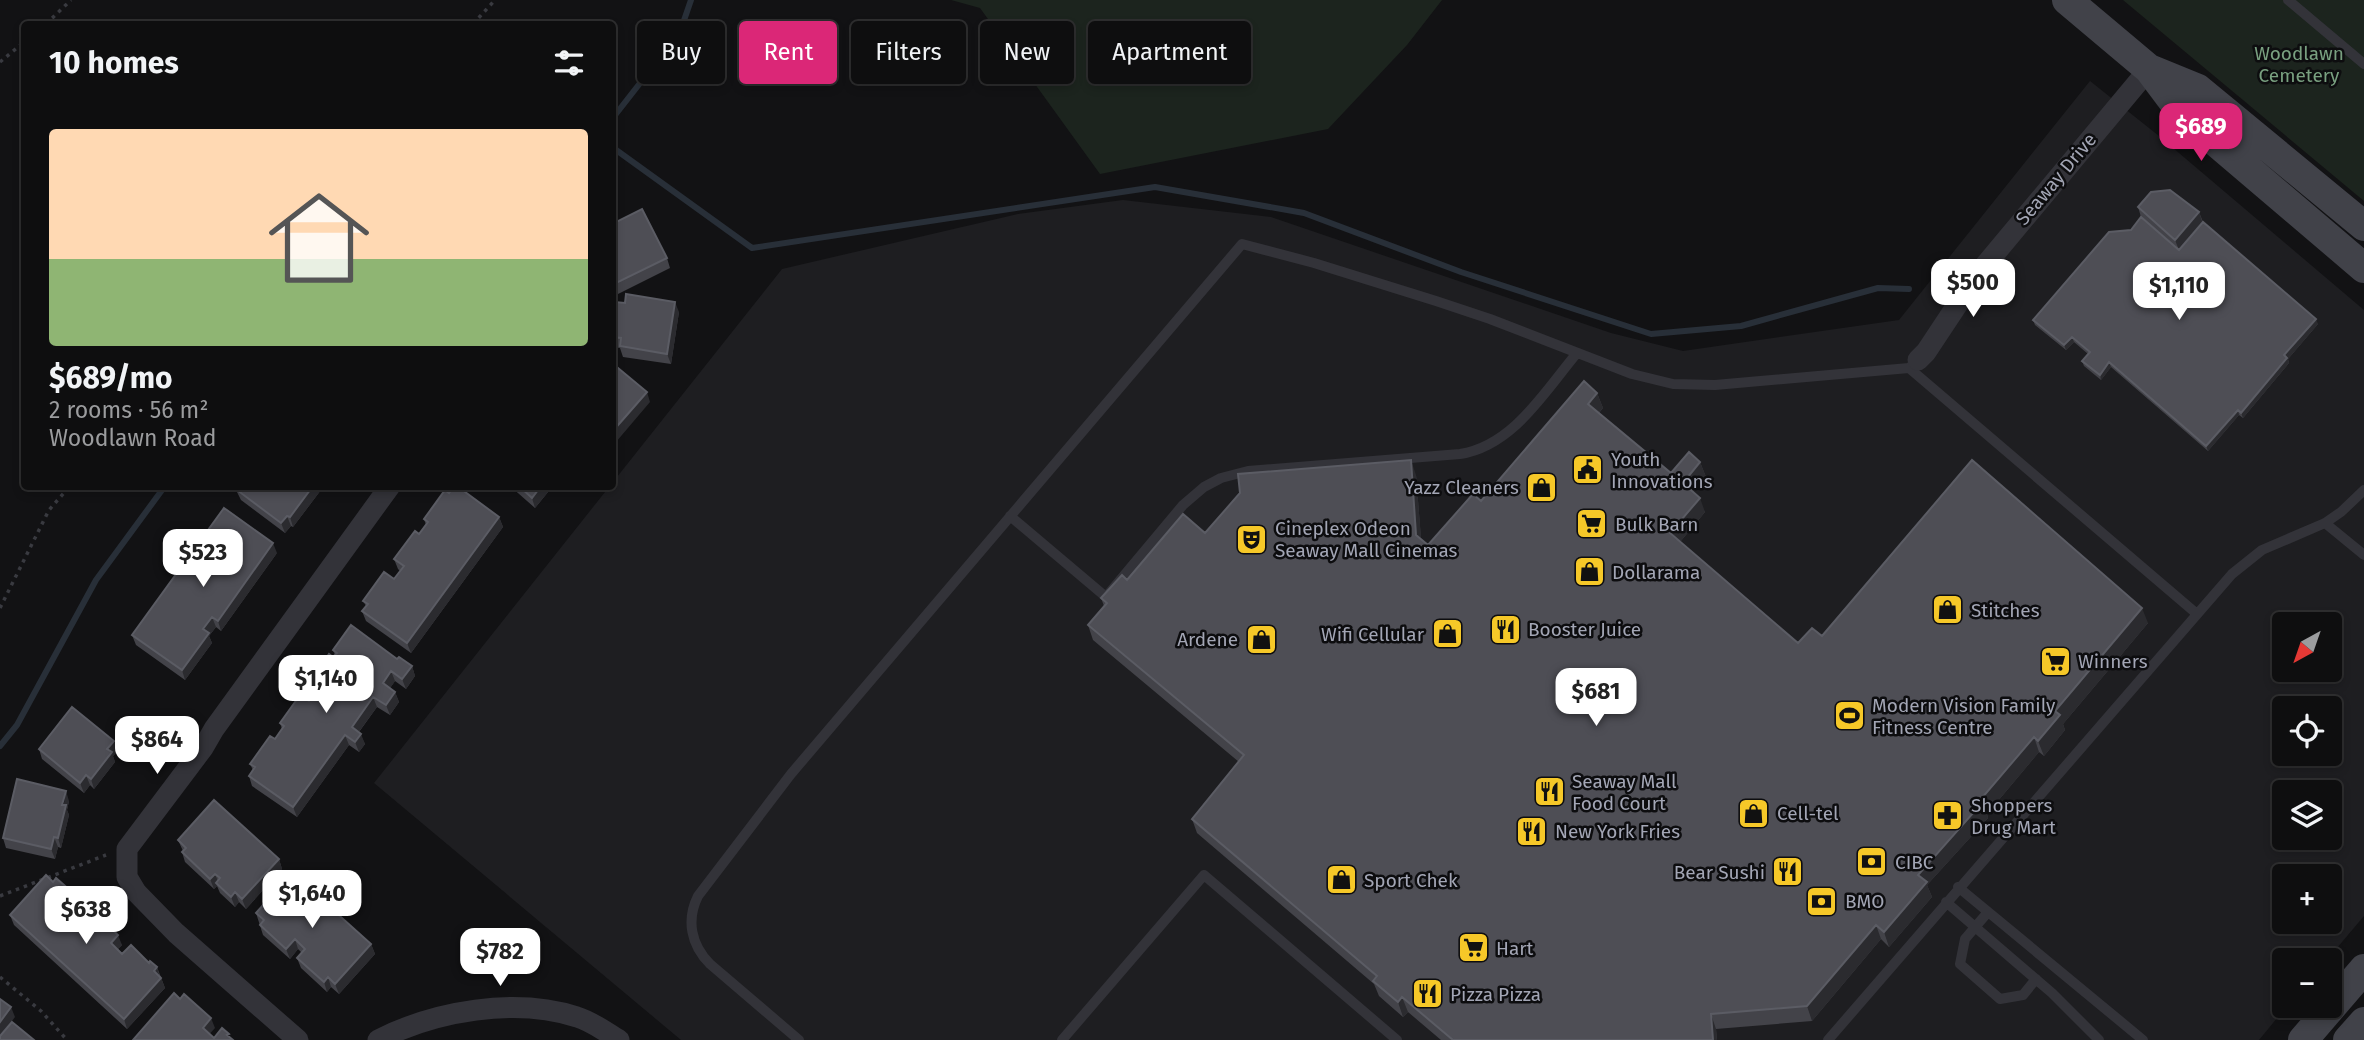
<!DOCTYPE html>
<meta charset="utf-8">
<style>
:root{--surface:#0e0e0f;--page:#171718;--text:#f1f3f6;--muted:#9b9c9e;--line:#2e2e2f;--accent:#db2777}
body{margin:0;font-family:"Fira Sans",sans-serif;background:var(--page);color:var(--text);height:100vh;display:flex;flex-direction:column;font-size:26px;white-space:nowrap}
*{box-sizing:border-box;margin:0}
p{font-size:23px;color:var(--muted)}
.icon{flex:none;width:38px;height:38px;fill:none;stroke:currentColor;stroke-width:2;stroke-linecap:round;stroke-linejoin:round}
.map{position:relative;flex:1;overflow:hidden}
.drawer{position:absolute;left:21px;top:21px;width:595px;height:469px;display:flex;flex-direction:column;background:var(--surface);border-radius:7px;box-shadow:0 4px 10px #0003,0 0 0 2px var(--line)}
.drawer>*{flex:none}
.guide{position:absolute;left:637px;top:21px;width:665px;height:63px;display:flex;gap:14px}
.needle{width:46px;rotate:220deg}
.fabs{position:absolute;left:2272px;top:612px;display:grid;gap:14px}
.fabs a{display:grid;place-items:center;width:70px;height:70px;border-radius:7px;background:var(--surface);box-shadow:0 4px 10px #0003,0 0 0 2px var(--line);font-size:35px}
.price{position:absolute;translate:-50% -60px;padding:0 16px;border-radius:14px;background:#fff;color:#222;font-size:23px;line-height:46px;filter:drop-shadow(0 2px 4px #0008)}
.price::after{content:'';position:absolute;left:50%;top:42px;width:21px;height:16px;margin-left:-10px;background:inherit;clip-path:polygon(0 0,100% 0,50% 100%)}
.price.current{background:var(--accent);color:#fff}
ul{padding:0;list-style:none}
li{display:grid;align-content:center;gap:14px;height:371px;padding:0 28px}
li span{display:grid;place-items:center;height:217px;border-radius:7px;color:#555}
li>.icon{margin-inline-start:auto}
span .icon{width:126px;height:126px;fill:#fffc;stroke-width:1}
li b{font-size:30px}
h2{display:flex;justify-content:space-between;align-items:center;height:84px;padding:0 28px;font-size:30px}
.tag{padding:0 24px;border-radius:7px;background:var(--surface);box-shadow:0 4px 10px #0003,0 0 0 2px var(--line);font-size:24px;line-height:63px}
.tag.current{background:var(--accent);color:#fff}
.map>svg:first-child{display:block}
.built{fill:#1e1e21;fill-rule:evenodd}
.green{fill:#1c241e}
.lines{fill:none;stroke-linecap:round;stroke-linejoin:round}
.stream{stroke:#282f38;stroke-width:6}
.path{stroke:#393a40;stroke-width:3.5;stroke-dasharray:3.5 5;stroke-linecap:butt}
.service{stroke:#333339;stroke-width:10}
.minor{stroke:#333339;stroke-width:21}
.secondary{stroke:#414249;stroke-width:30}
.wall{fill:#434349}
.shaded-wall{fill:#2b2b2f}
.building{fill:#4e4e55;stroke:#5b5c64;stroke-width:2}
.labels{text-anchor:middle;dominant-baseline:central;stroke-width:5;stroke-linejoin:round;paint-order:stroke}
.park-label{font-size:19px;fill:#79a080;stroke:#0d0d0f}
.street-label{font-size:19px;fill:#a3a6b5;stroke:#0d0d0f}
.poi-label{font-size:19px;fill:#a3a6b5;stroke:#0d0d0f;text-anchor:start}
</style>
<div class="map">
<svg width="2364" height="1040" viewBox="0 0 2364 1040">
<rect width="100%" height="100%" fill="#121214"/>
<path class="built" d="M 2090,81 L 2159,136 L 2364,310 L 2364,916 L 2326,961 L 2284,961 L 2284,1006 L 2287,1006 L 2259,1040 L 681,1040 L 374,783 L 609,487 L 612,486 L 613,482 L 782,269 L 1018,214 L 1123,200 L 1271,217 L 1611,333 L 1683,351 L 1899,320 ZM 2284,625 L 2329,625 L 2329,670 L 2284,670 ZM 2284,709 L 2329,709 L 2329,754 L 2284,754 ZM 2284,793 L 2329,793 L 2329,838 L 2284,838 ZM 2284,877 L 2329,877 L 2329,922 L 2284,922 Z"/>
<path class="green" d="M 951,0 L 1442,0 L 1407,45 L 1328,129 L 1100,174 L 980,8 Z
M 2123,0 L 2364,0 L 2364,201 Z"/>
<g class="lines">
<path class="stream" d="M 612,119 L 680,32 L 691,0
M 612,147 L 752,248 L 1155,187 L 1304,213 L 1461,272 L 1651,334 L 1741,326 L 1878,288 L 1909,289
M 0,746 L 17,725 L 96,580 L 165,486"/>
<path class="path" d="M 46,24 L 71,0
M 473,24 L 495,0
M 0,62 L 24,42
M 0,608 L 49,510 L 70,486
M 0,896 L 106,855
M 0,977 L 41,1011 L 67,1040"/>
<path class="service" d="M 2288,0 L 2364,64
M 1914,364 L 1909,368 L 2197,614
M 1010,516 L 1106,597 L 1183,505 L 1204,487 L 1221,478 L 1248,471 L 1460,454 C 1513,446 1545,391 1577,353
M 2325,523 L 2364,555
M 1958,887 L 2143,1040
M 1946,902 L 2052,993 L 2099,1040
M 1988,912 L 1965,939 L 1960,964 L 2000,999 L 2023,995 L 2036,979
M 799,1040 L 710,964 C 691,945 686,920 698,896 L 791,774 L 1242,244 L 1314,263 L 1436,301 L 1490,319 L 1632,374 L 1673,384 L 1715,385 L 1909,368
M 1062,1040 L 1204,875 L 1397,1040
M 1828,1040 L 2232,574 L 2262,550 L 2325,523 L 2341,512 L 2364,490"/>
<path class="minor" d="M 1918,360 L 1926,352 L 1977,275 L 2149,69
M 298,1040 L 176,933 L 136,892 L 127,877 L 127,849 L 203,748 L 214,729 L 390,486
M 378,1040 C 435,1011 515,997 577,1017 C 591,1021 606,1032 619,1040"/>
<path class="secondary" d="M 2067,0 L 2149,69 L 2182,113 L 2364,268
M 2149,69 L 2198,89 L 2364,226
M 2303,1040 L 2364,969
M 2348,1040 L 2364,1022"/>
</g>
<path class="wall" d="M 2138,207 L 2199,212 L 2203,222 L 2318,324 L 2288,359 L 2289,363 L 2243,418 L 2239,415 L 2208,451 L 2111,367 L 2101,380 L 2084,366 L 2082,361 L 2088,354 L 2074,342 L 2066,350 L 2035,325 L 2033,320 L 2131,230 L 2141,217 Z
M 612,224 L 667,258 L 670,268 L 616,295 L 612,288 Z
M 625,303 L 679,312 L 671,364 L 623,357 L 620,348 L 613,347 L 612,319 Z
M 1597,393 L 1603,408 L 1599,413 L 1671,473 L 1700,462 L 1706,477 L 1693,492 L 1705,512 L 1680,542 L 1798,643 L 1822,636 L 2148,623 L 2063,724 L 2065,730 L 2044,756 L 2039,752 L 1987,814 L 1988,818 L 1927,885 L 1932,897 L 1889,947 L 1881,939 L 1812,1021 L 1716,1029 L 1717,1040 L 1441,1040 L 1408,1012 L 1403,1017 L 1379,996 L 1374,984 L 1197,833 L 1192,819 L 1239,762 L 1093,640 L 1088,625 L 1104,606 L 1101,598 L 1127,580 L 1205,533 L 1416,475 L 1421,539 L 1428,545 L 1481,501 Z
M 234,486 L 324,486 L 293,527 L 291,526 L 285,533 L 241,500 Z
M 510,486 L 553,486 L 535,508 Z
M 449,493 L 499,517 L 503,527 L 411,653 L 366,621 L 362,611 L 366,606 L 363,601 L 394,579 L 400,571 L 398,569 L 394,559 L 419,534 L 426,525 L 424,519 Z
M 277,553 L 221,631 L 216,627 L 209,636 L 212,643 L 185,680 L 136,645 L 132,635 Z
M 333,650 L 397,659 L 412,666 L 415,676 L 406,689 L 395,681 L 390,688 L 395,692 L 399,702 L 390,715 L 377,707 L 359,732 L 365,744 L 359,752 L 349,745 L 297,817 L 252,786 L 249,776 L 253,770 L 250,764 L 275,739 L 282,729 L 280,723 L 309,701 L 315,693 L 313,692 L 310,682 L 333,657 L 335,655 Z
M 39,749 L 118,751 L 113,756 L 115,762 L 94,789 L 90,785 L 84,793 L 42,759 Z
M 69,801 L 67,810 L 69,815 L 61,848 L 58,847 L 55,859 L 6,848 L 3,838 Z
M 178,840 L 279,859 L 282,869 L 246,909 L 239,902 L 235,907 L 220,893 L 217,886 L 214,889 L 185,862 L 182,852 L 183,851 Z
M 84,911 L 122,945 L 118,949 L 122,954 L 149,963 L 157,967 L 165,988 L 127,1029 L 14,925 L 10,915 Z
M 256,913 L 371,944 L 375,954 L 339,994 L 331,987 L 327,992 L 301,968 L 297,958 L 302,953 L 298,949 L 290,959 L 263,935 Z"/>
<path class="shaded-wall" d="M 2199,212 L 2204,227 L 2181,255 L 2175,240 Z
M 675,302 L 679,312 L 671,364 L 667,354 Z
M 2316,319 L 2318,324 L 2288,359 L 2289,363 L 2243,418 L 2241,413 L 2284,355 Z
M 2072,337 L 2074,342 L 2066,350 L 2064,345 Z
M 2109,362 L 2111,367 L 2101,380 L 2100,375 Z
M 647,392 L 650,402 L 616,442 L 612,432 Z
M 1597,393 L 1603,408 L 1593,419 L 1588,404 Z
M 2238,410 L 2239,415 L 2208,451 L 2206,446 Z
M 1411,460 L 1416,475 L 1422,550 L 1416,535 Z
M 1700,462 L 1706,477 L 1688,498 L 1683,483 Z
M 313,486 L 324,486 L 293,527 L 290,517 Z
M 541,486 L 553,486 L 535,508 L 532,498 Z
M 1700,498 L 1705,512 L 1675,548 L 1670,533 Z
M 287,516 L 291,526 L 285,533 L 281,523 Z
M 499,517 L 503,527 L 411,653 L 407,643 Z
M 273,543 L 277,553 L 221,631 L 218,621 Z
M 2142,608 L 2148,623 L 2063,724 L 2065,730 L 2044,756 L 2038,741 L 2055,711 Z
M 212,617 L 216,627 L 209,636 L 212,643 L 185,680 L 182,670 L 203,629 Z
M 412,666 L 415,676 L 406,689 L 402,679 Z
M 391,671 L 395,681 L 387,693 L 383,683 Z
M 395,692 L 399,702 L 390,715 L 386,705 Z
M 373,697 L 377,707 L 355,737 L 352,727 Z
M 361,734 L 365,744 L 359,752 L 355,742 Z
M 345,735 L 349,745 L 297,817 L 293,807 Z
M 2034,737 L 2039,752 L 1987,814 L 1988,818 L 1927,885 L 1932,897 L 1889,947 L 1884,932 L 1918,875 Z
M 114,741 L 118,751 L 113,756 L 115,762 L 94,789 L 91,779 L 107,749 Z
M 86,775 L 90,785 L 84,793 L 80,783 Z
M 66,791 L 69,801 L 67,810 L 69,815 L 61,848 L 58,838 Z
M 54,837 L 58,847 L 55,859 L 51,849 Z
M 279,859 L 282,869 L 246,909 L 242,899 Z
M 215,874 L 219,884 L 216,883 L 217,886 L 214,889 L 210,879 Z
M 235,892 L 239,902 L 235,907 L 231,897 Z
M 81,900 L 85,911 L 78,905 Z
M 1876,925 L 1881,939 L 1812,1021 L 1807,1006 Z
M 118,935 L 122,945 L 114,953 L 111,943 Z
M 295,939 L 298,949 L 290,959 L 286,949 Z
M 371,944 L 375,954 L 339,994 L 335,984 Z
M 157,967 L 160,977 L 154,971 Z
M 328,977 L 331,987 L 327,992 L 324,982 Z
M 161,978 L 165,988 L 127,1029 L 124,1019 Z
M 1402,997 L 1408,1012 L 1403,1017 L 1398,1002 Z
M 11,1007 L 15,1017 L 0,1037 L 0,1022 Z
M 1711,1014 L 1716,1029 L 1717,1040 L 1713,1040 Z
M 211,1018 L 215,1028 L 206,1038 L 203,1028 Z"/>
<path class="building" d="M 2170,190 L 2199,212 L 2175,240 L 2138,207 L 2151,192 Z
M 642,209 L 667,258 L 612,285 L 612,224 Z
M 2141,217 L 2179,250 L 2203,222 L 2316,319 L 2284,355 L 2287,358 L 2241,413 L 2238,410 L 2206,446 L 2109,362 L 2100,375 L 2082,361 L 2090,352 L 2072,337 L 2064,345 L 2033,320 L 2109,232 L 2131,230 Z
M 626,294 L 675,302 L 667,354 L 620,346 L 621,338 L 612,337 L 612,319 L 615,302 L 625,303 Z
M 612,363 L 647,392 L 612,432 Z
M 1584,381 L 1597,393 L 1588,404 L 1671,473 L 1689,452 L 1700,462 L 1683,483 L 1700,498 L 1670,533 L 1798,643 L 1812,628 L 1822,636 L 1972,460 L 2142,608 L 2055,711 L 2060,715 L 2038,741 L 2034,737 L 1981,799 L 1982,803 L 1918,875 L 1927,882 L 1884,932 L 1876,925 L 1807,1006 L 1711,1014 L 1713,1040 L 1453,1040 L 1402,997 L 1398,1002 L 1373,981 L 1377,976 L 1192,819 L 1244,755 L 1088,625 L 1107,603 L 1101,598 L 1122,575 L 1127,580 L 1183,514 L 1205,533 L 1240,493 L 1238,474 L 1411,460 L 1416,535 L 1428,545 L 1473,494 L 1481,501 Z
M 238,486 L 313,486 L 290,517 L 287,516 L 281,523 L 237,490 L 239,488 Z
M 454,486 L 457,486 L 499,517 L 407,643 L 362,611 L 368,604 L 363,601 L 384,572 L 394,579 L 404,566 L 394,559 L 415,531 L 419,534 L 428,522 L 424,519 L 445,490 L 449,493 Z
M 519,486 L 541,486 L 532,498 Z
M 224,508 L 273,543 L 218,621 L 212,617 L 203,629 L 209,633 L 182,670 L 132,635 Z
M 351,625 L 397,659 L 399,657 L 412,666 L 402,679 L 391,671 L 383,683 L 395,692 L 386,705 L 373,697 L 352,727 L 361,734 L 355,742 L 345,735 L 293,807 L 249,776 L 255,767 L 250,764 L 270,736 L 275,739 L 284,726 L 280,723 L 300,695 L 309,701 L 318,688 L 310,682 L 329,654 L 333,657 L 337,653 L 333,650 Z
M 72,707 L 114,741 L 107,749 L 112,752 L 91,779 L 86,775 L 80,783 L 39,749 Z
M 17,779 L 66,791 L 62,805 L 66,805 L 58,838 L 54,837 L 51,849 L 3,838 Z
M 214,800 L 279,859 L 242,899 L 235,892 L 231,897 L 216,883 L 220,878 L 215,874 L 210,879 L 182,852 L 186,848 L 178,840 Z
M 292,873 L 371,944 L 335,984 L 328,977 L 324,982 L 297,958 L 305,949 L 295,939 L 286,949 L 260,925 L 264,920 L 256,913 Z
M 46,875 L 53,882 L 56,878 L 81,900 L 78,905 L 90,916 L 93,912 L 118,935 L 111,943 L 122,954 L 131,945 L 149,963 L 150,961 L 157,967 L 154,971 L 161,978 L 124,1019 L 10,915 Z
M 174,993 L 180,999 L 184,994 L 211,1018 L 203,1028 L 214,1038 L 222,1028 L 229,1034 L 227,1035 L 233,1040 L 133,1040 Z
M 0,999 L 11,1007 L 0,1022 Z
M 12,1022 L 34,1040 L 0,1040 L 0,1036 Z"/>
<defs>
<symbol id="civic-square" viewBox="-11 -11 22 22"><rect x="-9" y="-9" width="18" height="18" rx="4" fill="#f6c828" stroke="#0d0d0f"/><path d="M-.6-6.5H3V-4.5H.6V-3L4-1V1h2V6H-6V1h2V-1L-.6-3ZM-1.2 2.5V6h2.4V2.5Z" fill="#111"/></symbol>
<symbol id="shop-square" viewBox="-11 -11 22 22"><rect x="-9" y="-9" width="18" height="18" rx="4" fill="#f6c828" stroke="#0d0d0f"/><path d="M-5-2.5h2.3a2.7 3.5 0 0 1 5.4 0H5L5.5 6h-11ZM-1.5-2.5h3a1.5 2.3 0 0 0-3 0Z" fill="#111"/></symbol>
<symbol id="supermarket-square" viewBox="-11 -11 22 22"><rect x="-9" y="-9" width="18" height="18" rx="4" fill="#f6c828" stroke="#0d0d0f"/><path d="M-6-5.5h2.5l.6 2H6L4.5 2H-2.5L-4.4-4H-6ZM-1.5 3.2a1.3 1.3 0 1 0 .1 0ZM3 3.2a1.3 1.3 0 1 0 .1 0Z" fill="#111"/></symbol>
<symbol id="theatre-square" viewBox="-11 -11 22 22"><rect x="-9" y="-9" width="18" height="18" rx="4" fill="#f6c828" stroke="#0d0d0f"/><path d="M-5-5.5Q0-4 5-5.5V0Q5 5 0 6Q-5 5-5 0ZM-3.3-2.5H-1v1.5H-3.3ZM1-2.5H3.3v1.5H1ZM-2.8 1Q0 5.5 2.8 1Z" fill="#111"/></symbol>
<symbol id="restaurant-square" viewBox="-11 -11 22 22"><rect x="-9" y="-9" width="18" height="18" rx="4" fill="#f6c828" stroke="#0d0d0f"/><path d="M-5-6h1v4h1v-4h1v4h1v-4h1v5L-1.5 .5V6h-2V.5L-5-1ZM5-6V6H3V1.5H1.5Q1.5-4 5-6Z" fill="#111"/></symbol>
<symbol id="stadium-square" viewBox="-11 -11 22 22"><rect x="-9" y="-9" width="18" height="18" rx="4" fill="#f6c828" stroke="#0d0d0f"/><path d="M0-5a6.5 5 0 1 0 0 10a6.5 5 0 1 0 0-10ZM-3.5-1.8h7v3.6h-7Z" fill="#111"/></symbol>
<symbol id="pharmacy-square" viewBox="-11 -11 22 22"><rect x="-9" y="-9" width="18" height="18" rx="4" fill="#f6c828" stroke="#0d0d0f"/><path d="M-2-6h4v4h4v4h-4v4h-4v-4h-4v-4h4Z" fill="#111"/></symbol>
<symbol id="bank-square" viewBox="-11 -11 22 22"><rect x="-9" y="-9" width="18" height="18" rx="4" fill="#f6c828" stroke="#0d0d0f"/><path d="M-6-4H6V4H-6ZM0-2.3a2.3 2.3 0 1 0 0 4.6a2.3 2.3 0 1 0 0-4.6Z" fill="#111"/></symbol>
</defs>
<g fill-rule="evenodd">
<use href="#civic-square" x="1570" y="452" width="35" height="35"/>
<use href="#shop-square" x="1524" y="470" width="35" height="35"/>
<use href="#supermarket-square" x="1574" y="506" width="35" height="35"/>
<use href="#theatre-square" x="1234" y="522" width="35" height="35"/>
<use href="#shop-square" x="1572" y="554" width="35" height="35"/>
<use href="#shop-square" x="1930" y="592" width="35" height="35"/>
<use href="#restaurant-square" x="1488" y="612" width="35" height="35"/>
<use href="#shop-square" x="1430" y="616" width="35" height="35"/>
<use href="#shop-square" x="1244" y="622" width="35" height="35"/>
<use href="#supermarket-square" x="2038" y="644" width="35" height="35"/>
<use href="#stadium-square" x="1832" y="698" width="35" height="35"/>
<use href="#restaurant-square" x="1532" y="774" width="35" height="35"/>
<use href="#shop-square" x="1736" y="796" width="35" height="35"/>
<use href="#pharmacy-square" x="1930" y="798" width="35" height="35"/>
<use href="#restaurant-square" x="1514" y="814" width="35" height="35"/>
<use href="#bank-square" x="1854" y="844" width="35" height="35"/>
<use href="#restaurant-square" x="1770" y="854" width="35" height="35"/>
<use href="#shop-square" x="1324" y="862" width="35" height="35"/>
<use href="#bank-square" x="1804" y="884" width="35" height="35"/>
<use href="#supermarket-square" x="1456" y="930" width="35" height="35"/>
<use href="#restaurant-square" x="1410" y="976" width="35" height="35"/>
</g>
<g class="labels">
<g class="park-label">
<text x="2299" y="53">Woodlawn<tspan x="2299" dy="22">Cemetery</tspan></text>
</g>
<g class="street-label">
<text transform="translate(2056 179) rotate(-50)">Seaway Drive</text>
</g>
<g class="poi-label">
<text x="1611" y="459">Youth<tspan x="1611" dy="22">Innovations</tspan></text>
<text x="1519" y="487" text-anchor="end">Yazz Cleaners</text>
<text x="1615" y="524">Bulk Barn</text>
<text x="1275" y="528">Cineplex Odeon<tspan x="1275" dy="22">Seaway Mall Cinemas</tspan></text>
<text x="1612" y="572">Dollarama</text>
<text x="1971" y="610">Stitches</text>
<text x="1528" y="629">Booster Juice</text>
<text x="1424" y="634" text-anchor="end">Wifi Cellular</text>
<text x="1238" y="639" text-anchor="end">Ardene</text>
<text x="2078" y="661">Winners</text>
<text x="1872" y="705">Modern Vision Family<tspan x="1872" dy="22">Fitness Centre</tspan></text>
<text x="1572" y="781">Seaway Mall<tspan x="1572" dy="22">Food Court</tspan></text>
<text x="1971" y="805">Shoppers<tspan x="1971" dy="22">Drug Mart</tspan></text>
<text x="1777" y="813">Cell-tel</text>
<text x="1555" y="831">New York Fries</text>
<text x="1895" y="862">CIBC</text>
<text x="1765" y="872" text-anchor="end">Bear Sushi</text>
<text x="1364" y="880">Sport Chek</text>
<text x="1845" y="901">BMO</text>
<text x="1496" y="948">Hart</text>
<text x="1450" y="994">Pizza Pizza</text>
</g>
</g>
</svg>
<div class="fabs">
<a><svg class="needle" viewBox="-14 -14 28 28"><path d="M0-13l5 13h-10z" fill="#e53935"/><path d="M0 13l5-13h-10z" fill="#9b9c9e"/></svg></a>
<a><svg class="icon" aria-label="locate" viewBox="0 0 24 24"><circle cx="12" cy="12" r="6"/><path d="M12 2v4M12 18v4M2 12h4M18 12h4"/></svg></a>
<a><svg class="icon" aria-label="layers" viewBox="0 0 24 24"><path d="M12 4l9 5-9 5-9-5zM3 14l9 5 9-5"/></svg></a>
<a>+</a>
<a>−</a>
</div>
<b class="price current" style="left:2201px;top:163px">$689</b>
<b class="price" style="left:1973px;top:319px">$500</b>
<b class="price" style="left:2179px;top:322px">$1,110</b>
<b class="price" style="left:203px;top:589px">$523</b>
<b class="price" style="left:326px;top:715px">$1,140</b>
<b class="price" style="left:1596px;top:728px">$681</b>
<b class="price" style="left:157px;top:776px">$864</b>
<b class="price" style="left:312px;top:930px">$1,640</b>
<b class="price" style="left:86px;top:946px">$638</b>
<b class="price" style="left:500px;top:988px">$782</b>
<div class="guide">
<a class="tag">Buy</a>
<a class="tag current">Rent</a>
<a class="tag">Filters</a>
<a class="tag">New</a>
<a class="tag">Apartment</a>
</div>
<section class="drawer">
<h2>10 homes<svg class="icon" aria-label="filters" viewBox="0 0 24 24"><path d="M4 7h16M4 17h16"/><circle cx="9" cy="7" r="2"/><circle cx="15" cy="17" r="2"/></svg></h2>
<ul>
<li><span style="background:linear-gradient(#ffd9b3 60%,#8fb573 0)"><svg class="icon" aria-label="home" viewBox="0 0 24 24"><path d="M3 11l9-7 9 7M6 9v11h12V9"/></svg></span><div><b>$689/mo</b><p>2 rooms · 56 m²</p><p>Woodlawn Road</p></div></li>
</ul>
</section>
</div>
